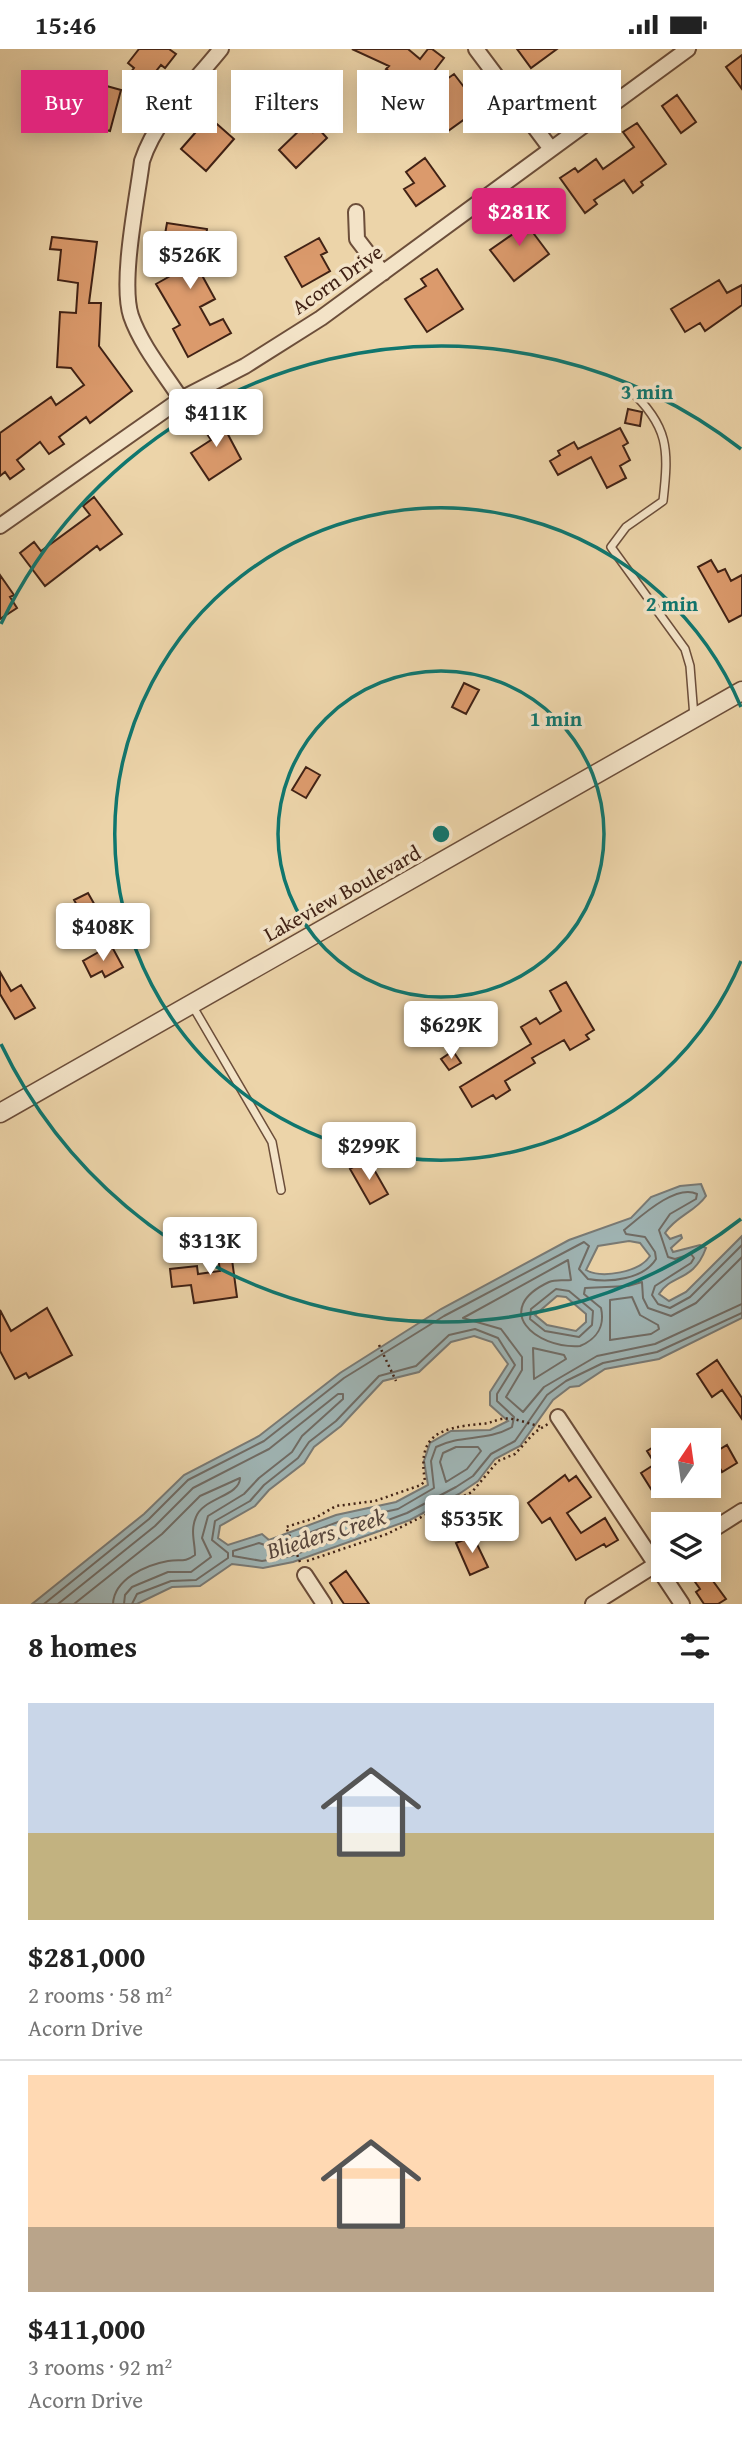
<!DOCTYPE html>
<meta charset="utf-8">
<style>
:root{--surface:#fff;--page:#f6f6f6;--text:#222;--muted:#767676;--line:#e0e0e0;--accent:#db2777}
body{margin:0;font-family:"Gentium Book Plus",serif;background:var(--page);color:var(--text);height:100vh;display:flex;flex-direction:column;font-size:26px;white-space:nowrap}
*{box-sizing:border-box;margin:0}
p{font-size:23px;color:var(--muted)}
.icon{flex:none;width:38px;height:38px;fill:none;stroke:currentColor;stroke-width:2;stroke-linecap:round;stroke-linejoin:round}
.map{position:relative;height:1555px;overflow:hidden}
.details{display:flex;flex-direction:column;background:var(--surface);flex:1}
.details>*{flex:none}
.guide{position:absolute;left:21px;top:21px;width:700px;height:63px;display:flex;gap:14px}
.needle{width:46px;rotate:13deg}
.buttons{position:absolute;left:651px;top:1379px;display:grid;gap:14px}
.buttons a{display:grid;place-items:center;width:70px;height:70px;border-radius:0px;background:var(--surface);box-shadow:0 4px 18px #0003;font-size:35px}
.price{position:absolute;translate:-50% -60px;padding:0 16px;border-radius:7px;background:#fff;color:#222;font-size:23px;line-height:46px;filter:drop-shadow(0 2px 4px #0008)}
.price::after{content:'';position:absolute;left:50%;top:42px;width:21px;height:16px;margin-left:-10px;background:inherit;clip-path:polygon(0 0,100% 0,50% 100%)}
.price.on{background:var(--accent);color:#fff}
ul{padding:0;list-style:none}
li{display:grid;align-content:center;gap:14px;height:371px;padding:0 28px}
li+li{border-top:2px solid var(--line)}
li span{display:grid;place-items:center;height:217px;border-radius:0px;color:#555}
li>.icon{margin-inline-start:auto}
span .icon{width:126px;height:126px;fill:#fffc;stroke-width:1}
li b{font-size:30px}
h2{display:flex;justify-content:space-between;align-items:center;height:84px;padding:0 28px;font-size:30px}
.chip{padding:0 24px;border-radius:0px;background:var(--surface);box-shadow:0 4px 18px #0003;font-size:24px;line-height:63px}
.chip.on{background:var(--accent);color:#fff}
.status{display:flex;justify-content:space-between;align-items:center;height:49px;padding:0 35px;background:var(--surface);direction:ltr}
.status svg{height:19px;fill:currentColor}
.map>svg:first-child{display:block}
.water{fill:#9fb5b5;stroke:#797a75;stroke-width:2;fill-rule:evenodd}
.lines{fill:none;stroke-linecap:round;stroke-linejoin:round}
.shore{stroke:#706c65;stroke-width:2}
.building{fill:#db9a6c;stroke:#412215;stroke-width:2}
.service-casing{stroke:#6c4e3a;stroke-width:10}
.minor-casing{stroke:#6c4e3a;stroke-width:18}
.tertiary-casing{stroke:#6c4e3a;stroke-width:21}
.path{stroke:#412215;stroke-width:2.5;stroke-dasharray:2 3.5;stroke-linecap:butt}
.service{stroke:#f3e3c7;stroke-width:7}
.minor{stroke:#f3e3c7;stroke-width:14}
.tertiary{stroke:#f3e3c7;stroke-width:18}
.ring{fill:none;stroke:#0f766e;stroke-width:3.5}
.labels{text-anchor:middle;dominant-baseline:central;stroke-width:7;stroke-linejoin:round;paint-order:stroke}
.street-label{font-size:21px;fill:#412215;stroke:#f3e3c7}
.water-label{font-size:23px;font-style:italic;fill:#58473d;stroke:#f3e3c7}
.centre{fill:#0f766e;stroke:#f3e3c7;stroke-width:3.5}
.ring-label{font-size:21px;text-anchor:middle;font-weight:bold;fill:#0f766e;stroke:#f3e3c7;stroke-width:7;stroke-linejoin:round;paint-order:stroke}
</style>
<div class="status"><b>15:46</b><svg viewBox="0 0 49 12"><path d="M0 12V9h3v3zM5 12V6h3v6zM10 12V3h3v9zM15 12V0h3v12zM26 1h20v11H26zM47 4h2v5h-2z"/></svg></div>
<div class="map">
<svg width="742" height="1555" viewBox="0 0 742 1555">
<rect width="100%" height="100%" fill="#ecd4a9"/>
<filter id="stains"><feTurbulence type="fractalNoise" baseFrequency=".00286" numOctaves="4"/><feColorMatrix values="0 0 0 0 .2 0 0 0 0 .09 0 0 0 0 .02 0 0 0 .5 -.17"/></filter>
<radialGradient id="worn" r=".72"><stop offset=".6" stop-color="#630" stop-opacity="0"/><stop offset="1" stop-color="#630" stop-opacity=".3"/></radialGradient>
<path class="water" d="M 701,1135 L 706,1147 C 695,1163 676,1167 665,1184 L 670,1190 L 681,1186 L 682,1189 L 671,1199 L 673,1203 L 700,1196 L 706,1199 C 693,1234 672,1224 659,1245 L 669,1252 L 686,1243 L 742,1187 L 742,1269 L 659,1310 L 605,1320 L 579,1337 L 570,1338 L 553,1351 L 520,1397 L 495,1410 L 478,1432 L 459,1445 L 410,1471 L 293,1513 L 263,1519 L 232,1515 L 200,1537 L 172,1538 L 137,1555 L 32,1555 L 144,1465 L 184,1426 L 259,1387 L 340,1324 L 441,1260 L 569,1191 L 631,1169 L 651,1148 L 680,1137 ZM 629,1192 L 640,1194 L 650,1207 C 640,1223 602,1230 586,1221 L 598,1197 ZM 557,1247 L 566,1248 L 586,1265 L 586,1273 L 576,1282 L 547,1276 L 535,1266 ZM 474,1287 L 492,1293 L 508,1315 L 490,1343 L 490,1356 L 508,1372 L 490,1381 L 451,1382 L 430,1394 L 424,1412 L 428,1436 L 396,1453 L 336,1466 L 269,1491 L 262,1485 L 228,1496 L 218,1489 L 220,1477 L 255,1457 L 269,1441 L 304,1414 L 314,1398 L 341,1377 L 383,1332 L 419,1323 L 451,1293 Z"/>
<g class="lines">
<path class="shore" d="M 742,1208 L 696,1254 L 671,1267 L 648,1259 L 643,1249 L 642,1233 L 628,1237 L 585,1239 L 584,1245 L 601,1259 C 605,1277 597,1290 580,1297 C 535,1300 491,1260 549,1233 C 556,1230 564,1232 571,1231 L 568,1211 L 463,1269 L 501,1280 L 522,1308 L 522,1321 L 506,1348 L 523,1363 L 544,1338 L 597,1307 L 655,1295 L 742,1255
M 556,1240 L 569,1242 L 593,1262 L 592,1276 L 579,1288 L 545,1282 L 530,1270 L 531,1260 Z
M 632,1248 L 640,1266 L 658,1276 L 659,1280 L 651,1285 L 610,1291 L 610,1251 Z
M 533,1299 L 564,1306 L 566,1310 L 534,1330 Z
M 456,1398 L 478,1398 L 481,1402 L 467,1420 L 446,1433 L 440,1413 L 443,1404 Z
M 44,1555 L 149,1470 L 188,1431 L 264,1392 L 344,1329 L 444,1267 L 584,1193 L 589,1197 L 579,1220 L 588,1230 C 610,1234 644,1230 656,1210 L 655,1203 L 645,1188 L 626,1185 L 624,1181 C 639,1169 676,1134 697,1145 L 696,1150 L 670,1165 L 659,1181 L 668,1208 L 675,1210 L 691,1205 L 694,1209 L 691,1214 L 655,1237 L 652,1246 L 658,1255 L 670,1259 L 690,1248 L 742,1196
M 58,1555 L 155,1477 L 193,1439 L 269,1400 L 338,1345 L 343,1345 L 343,1350 L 302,1387 L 292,1403 L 259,1429 L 244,1445 L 208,1467 L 202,1489 L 211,1508 L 191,1523 L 168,1523 L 132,1538 L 125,1546 L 124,1555
M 74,1555 L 162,1485 L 200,1447 L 240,1429 C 240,1447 203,1449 196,1468 C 190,1482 195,1493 195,1506 C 184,1514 181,1510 168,1512 C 146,1516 114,1530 113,1555
M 132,1555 L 137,1545 L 171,1532 L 196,1531 L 228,1509 L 228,1504 L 212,1491 L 215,1472 L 250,1452 L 264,1436 L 298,1409 L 309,1393 L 336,1372 L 379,1327 L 416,1317 L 449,1286 L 475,1280 L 498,1289 L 515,1316 L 497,1345 L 497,1352 L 514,1368 L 512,1378 C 487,1393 461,1385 436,1398 L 431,1412 L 434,1439 L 398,1460 L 338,1473 L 271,1498 L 259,1494 L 233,1502 L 233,1507 L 262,1512 L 291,1507 L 407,1464 L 456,1438 L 473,1427 L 491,1405 L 515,1392 L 547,1346 L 566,1332 L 603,1314 L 657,1303 L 742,1264"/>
</g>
<path class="building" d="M 139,0 L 169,0 L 176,5 L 165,19 L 161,16 L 145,36 L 130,24 L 134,19 L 128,14 Z
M 352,0 L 408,0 L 420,10 L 428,0 L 432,0 L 444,9 L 418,43 L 386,20 L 389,17 Z
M 517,0 L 557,0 L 531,19 Z
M 742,6 L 742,40 L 726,18 Z
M 454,25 L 480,59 L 448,82 L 423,47 Z
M 103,36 L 121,41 L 110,82 L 83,75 L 86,62 L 95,65 Z
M 677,46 L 696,73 L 681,84 L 662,57 Z
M 209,68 L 234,90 L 206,122 L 181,100 Z
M 637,74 L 666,115 L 641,133 L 643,136 L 633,144 L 624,131 L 594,151 L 597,155 L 585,164 L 560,129 L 575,119 L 578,123 L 596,110 L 603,120 L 634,98 L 623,83 Z
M 306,75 L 313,83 L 318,79 L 327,89 L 296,119 L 279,101 Z
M 425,109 L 445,137 L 416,157 L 404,140 L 414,134 L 406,123 Z
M 516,161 L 549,205 L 514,232 L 490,201 L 513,185 L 502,171 Z
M 167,174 L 207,180 L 203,210 L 192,208 L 215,250 L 200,258 L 210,276 L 223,270 L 231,284 L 188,308 L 173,280 L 180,276 L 156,235 L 172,226 L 176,193 L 164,191 Z
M 52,188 L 97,193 L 89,254 L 101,254 L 99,297 L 132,342 L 90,374 L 86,368 L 59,388 L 64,395 L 49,405 L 40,393 L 17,411 L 24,420 L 10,430 L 5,423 L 0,427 L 0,384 L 51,348 L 56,356 L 84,336 L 71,319 L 57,318 L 60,263 L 76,264 L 78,234 L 58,231 L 61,201 L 50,200 Z
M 319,189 L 327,203 L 321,206 L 330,222 L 302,238 L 285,208 Z
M 437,220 L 463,260 L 427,283 L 405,250 L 426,237 L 421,230 Z
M 719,231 L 727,244 L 742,236 L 742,256 L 705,282 L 700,274 L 685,283 L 671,260 Z
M 628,360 L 642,363 L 640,377 L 625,374 Z
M 216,363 L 241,410 L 209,431 L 191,404 L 211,391 L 200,374 Z
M 620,379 L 628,394 L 623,397 L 630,411 L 620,417 L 626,429 L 607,439 L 591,408 L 558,426 L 550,412 L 560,406 L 558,402 L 574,393 L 578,400 Z
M 94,448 L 122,485 L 100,501 L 97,497 L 45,537 L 20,504 L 34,493 L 41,502 L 90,466 L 83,457 Z
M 711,511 L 718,523 L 725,520 L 731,532 L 742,526 L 742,566 L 729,573 L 698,518 Z
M 0,526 L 14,546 L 10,548 L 17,559 L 0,570 Z
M 464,634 L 479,641 L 466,665 L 452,658 Z
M 306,718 L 320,726 L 306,749 L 292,741 Z
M 88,844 L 105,874 L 91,881 L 74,851 Z
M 111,896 L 123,918 L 105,928 L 102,922 L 91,928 L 83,912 Z
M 0,923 L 11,942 L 21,936 L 35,959 L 15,970 L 0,945 Z
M 566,933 L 594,981 L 586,986 L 589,990 L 570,1001 L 564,991 L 532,1009 L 535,1014 L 505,1032 L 510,1041 L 496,1050 L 493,1046 L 472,1058 L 460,1038 L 531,995 L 521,978 L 536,969 L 540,975 L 561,962 L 550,942 Z
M 453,1002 L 461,1014 L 449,1021 L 441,1010 Z
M 368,1110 L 388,1145 L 370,1155 L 350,1120 Z
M 233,1191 L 235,1203 L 231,1203 L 237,1248 L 194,1254 L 191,1236 L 172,1238 L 170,1220 L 197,1217 L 198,1225 L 220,1222 L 216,1193 Z
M 47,1259 L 72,1306 L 29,1329 L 26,1324 L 15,1330 L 0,1302 L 0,1261 L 11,1282 Z
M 717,1311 L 742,1349 L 742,1370 L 722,1341 L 712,1348 L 697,1325 Z
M 663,1392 L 663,1444 L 656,1448 L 641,1424 L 655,1415 L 647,1402 Z
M 727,1396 L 737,1414 L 722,1423 L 712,1405 Z
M 565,1426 L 569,1432 L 576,1427 L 591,1448 L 567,1464 L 581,1484 L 605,1469 L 618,1491 L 606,1498 L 604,1495 L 576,1511 L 550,1469 L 542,1474 L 528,1454 Z
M 473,1487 L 488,1518 L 470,1526 L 456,1494 Z
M 705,1521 L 726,1550 L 718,1555 L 704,1555 L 696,1543 L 700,1540 L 693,1530 Z
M 346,1522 L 369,1555 L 344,1555 L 330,1534 Z"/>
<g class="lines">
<defs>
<path id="service" d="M 629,340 C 669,377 669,400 663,452 L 626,478 L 611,498 L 685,600 L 690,617 L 694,668
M 192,956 L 272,1093 L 281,1141"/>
<path id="minor" d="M 476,0 L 551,100
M 356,163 L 357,190 L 383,224
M 181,350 C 164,324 141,296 131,267 C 120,233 137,151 142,112 C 156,69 193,35 221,0
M 0,477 L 181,350 L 245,317 L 321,269 L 688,0
M 558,1368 L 682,1555
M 709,1483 L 742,1462
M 305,1526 L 324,1555
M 593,1555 L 663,1511"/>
<path id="tertiary" d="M 0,1064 L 742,642"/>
</defs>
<use href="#service" class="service-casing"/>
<use href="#minor" class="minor-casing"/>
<use href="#tertiary" class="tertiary-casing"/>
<path class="path" d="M 379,1296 L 396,1332
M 307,1512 L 387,1485 L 472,1443 L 498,1412 L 515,1405 L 535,1383 L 548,1375
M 300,1513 L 286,1478 L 315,1469 L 336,1457 L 375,1452 L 421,1436 L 425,1432 C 417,1386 439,1379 480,1375 C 488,1375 493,1372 501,1370 C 512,1367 531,1376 543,1378"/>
<use href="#service" class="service"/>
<use href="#minor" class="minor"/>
<use href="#tertiary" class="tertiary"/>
</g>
<g class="ring">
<circle cx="441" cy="785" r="163"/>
<path d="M741 912A326 326 0 1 1 741 658"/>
<path d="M741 1170A488 488 0 0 1 1 995M1 575A488 488 0 0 1 741 400"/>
</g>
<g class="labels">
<g class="street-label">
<text transform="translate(337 230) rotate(-35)">Acorn Drive</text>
<text transform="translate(342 844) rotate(-29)">Lakeview Boulevard</text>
</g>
<g class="water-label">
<text transform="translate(326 1484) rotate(-17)">Blieders Creek</text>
</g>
</g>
<circle cx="441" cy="785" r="10" class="centre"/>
<g class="ring-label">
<text x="647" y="350">3 min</text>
<text x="672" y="562">2 min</text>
<text x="556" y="677">1 min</text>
</g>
<rect width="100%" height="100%" filter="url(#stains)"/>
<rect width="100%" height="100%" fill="url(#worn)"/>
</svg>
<div class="buttons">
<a><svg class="needle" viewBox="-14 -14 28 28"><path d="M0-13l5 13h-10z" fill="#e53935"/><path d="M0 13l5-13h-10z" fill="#767676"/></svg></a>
<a><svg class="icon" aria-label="layers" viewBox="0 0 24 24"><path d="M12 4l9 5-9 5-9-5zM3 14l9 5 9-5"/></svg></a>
</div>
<b class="price on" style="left:519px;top:199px">$281K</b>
<b class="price" style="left:190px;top:242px">$526K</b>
<b class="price" style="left:216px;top:400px">$411K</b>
<b class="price" style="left:103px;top:914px">$408K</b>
<b class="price" style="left:451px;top:1012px">$629K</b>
<b class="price" style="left:369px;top:1133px">$299K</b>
<b class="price" style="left:210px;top:1228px">$313K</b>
<b class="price" style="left:472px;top:1506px">$535K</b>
<div class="guide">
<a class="chip on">Buy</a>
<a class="chip">Rent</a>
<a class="chip">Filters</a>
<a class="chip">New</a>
<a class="chip">Apartment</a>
</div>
</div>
<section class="details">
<h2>8 homes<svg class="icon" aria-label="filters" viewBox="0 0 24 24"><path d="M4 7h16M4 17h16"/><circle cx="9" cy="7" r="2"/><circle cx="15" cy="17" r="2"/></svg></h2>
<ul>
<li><span style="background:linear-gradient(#c9d6e8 60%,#c2b280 0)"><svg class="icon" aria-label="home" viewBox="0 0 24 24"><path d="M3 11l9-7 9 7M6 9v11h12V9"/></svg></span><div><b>$281,000</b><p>2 rooms · 58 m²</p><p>Acorn Drive</p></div></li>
<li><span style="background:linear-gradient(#ffd9b3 70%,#b9a48a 0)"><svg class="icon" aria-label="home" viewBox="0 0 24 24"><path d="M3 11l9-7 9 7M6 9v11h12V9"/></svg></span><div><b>$411,000</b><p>3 rooms · 92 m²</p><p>Acorn Drive</p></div></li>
</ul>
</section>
